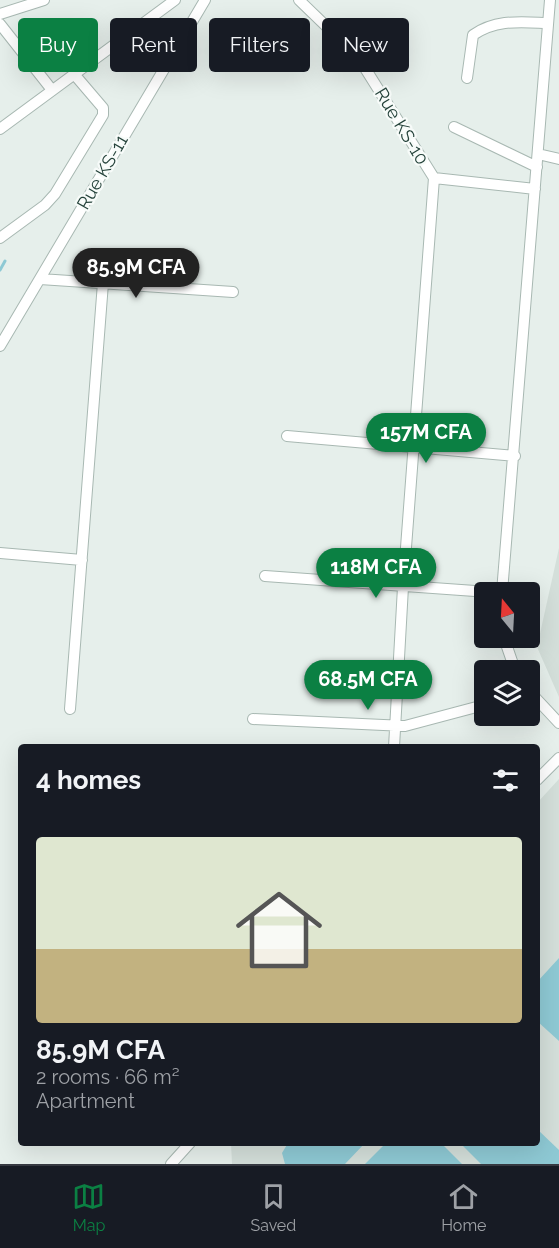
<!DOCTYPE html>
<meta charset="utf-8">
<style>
:root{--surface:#171b24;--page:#20242c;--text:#f1f3f6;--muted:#9ea1a6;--line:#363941;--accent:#0b8043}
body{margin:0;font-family:Raleway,sans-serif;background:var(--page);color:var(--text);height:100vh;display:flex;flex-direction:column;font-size:22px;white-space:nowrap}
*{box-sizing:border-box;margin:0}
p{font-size:20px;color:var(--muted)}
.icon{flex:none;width:33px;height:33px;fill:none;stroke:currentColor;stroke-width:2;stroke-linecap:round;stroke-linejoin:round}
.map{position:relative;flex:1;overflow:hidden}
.panel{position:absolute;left:18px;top:744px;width:522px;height:402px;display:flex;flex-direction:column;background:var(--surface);border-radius:6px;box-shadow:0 6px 24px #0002}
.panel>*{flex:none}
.hud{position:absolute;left:18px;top:18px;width:524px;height:54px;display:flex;gap:12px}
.needle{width:39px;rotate:342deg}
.fabs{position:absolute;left:474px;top:582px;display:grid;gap:12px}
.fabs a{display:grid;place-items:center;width:66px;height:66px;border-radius:6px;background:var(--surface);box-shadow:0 6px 24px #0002;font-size:30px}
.price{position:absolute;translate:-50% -51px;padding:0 14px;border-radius:21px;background:var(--accent);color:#fff;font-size:20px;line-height:39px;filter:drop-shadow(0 2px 3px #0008)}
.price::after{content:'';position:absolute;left:50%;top:36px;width:18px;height:14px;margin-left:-9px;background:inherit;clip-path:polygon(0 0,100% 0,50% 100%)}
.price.selected{background:#222;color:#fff}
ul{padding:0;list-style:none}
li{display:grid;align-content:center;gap:12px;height:318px;padding:0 18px}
li span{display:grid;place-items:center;height:186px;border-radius:6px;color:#555}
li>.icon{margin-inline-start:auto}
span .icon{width:108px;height:108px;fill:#fffc;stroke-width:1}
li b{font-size:26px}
h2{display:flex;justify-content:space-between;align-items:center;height:72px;padding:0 18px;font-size:26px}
.chip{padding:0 21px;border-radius:6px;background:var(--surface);box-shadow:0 6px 24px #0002;font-size:21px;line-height:54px}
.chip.selected{background:var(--accent);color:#fff}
.tabs{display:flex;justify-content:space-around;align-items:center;height:84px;border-top:2px solid var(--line);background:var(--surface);font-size:16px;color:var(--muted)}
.tabs a{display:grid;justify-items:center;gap:3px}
.tabs .selected{color:var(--accent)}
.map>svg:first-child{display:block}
.built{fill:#d4dfda}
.water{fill:#8ec9d4}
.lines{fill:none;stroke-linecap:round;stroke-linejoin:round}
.stream{stroke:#8ec9d4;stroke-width:3}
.minor-casing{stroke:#a8b8b2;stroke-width:12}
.minor{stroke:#fff;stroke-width:10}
.labels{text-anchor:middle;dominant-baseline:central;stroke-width:4.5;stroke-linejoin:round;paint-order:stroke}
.street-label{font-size:18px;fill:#24423a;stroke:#f7fbf9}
</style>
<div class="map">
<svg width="559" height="1164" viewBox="0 0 559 1164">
<rect width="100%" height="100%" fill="#e6efeb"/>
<path class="built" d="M 559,548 L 559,697 L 537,647 Z
M 559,779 L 559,1164 L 232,1164 L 231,1143 L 537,1143 L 537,803 Z"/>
<path class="water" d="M 559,958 L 559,1041 L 537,1021 L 537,982 Z
M 537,1129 L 559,1150 L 559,1164 L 481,1164 L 460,1143 L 537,1143 Z
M 288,1143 L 365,1143 L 345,1164 L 285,1164 L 282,1153 Z
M 386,1143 L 441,1143 L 462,1164 L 365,1164 Z"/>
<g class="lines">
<path class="stream" d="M 0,270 L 5,261"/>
<defs>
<path id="minor" d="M 299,0 L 358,57 L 434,178 L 535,189
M 0,14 L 44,0
M 0,24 L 52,90
M 467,78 L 473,35 C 496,19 520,22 547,23
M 454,127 L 537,167
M 0,129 L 175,0
M 538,154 L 559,159
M 0,238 L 45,205 L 55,194 L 103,115 L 103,108 L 74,74
M 40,279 L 233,292
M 0,346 L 205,0
M 287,436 L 515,456
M 0,553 L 82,560
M 265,576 L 489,592
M 502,592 L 550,0
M 504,638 L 515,670
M 530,692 L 559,723
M 70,709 L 103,283
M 253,719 L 405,726 L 484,705
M 394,747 L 403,587 L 434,178
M 537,780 L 559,758
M 171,1164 L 190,1143"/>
</defs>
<use href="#minor" class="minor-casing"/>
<use href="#minor" class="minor"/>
</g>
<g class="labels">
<g class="street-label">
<text transform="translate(402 126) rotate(59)">Rue KS-10</text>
<text transform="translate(102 172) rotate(-60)">Rue KS-11</text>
</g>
</g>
</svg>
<div class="fabs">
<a><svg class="needle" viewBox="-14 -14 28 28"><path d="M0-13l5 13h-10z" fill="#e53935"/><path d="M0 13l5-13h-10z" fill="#9ea1a6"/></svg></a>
<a><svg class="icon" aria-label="layers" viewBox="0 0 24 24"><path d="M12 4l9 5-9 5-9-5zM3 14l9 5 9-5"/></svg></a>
</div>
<b class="price selected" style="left:136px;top:299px">85.9M CFA</b>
<b class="price" style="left:426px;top:464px">157M CFA</b>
<b class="price" style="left:376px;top:599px">118M CFA</b>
<b class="price" style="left:368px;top:711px">68.5M CFA</b>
<div class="hud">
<a class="chip selected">Buy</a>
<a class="chip">Rent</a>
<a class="chip">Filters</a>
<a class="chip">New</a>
</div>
<section class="panel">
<h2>4 homes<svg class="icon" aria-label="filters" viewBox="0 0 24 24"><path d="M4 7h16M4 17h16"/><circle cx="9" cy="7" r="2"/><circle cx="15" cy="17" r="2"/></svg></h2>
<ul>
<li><span style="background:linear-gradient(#dfe7d0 60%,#c2b280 0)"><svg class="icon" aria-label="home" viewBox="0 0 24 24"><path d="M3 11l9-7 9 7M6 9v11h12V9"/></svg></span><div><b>85.9M CFA</b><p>2 rooms · 66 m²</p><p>Apartment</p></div></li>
</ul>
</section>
</div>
<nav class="tabs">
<a class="selected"><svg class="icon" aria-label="map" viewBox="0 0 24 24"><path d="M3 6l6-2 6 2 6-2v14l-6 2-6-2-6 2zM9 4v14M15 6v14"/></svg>Map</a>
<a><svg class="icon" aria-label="saved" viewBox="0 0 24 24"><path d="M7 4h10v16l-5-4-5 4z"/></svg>Saved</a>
<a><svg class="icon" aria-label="home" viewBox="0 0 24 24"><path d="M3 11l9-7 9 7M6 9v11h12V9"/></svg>Home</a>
</nav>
